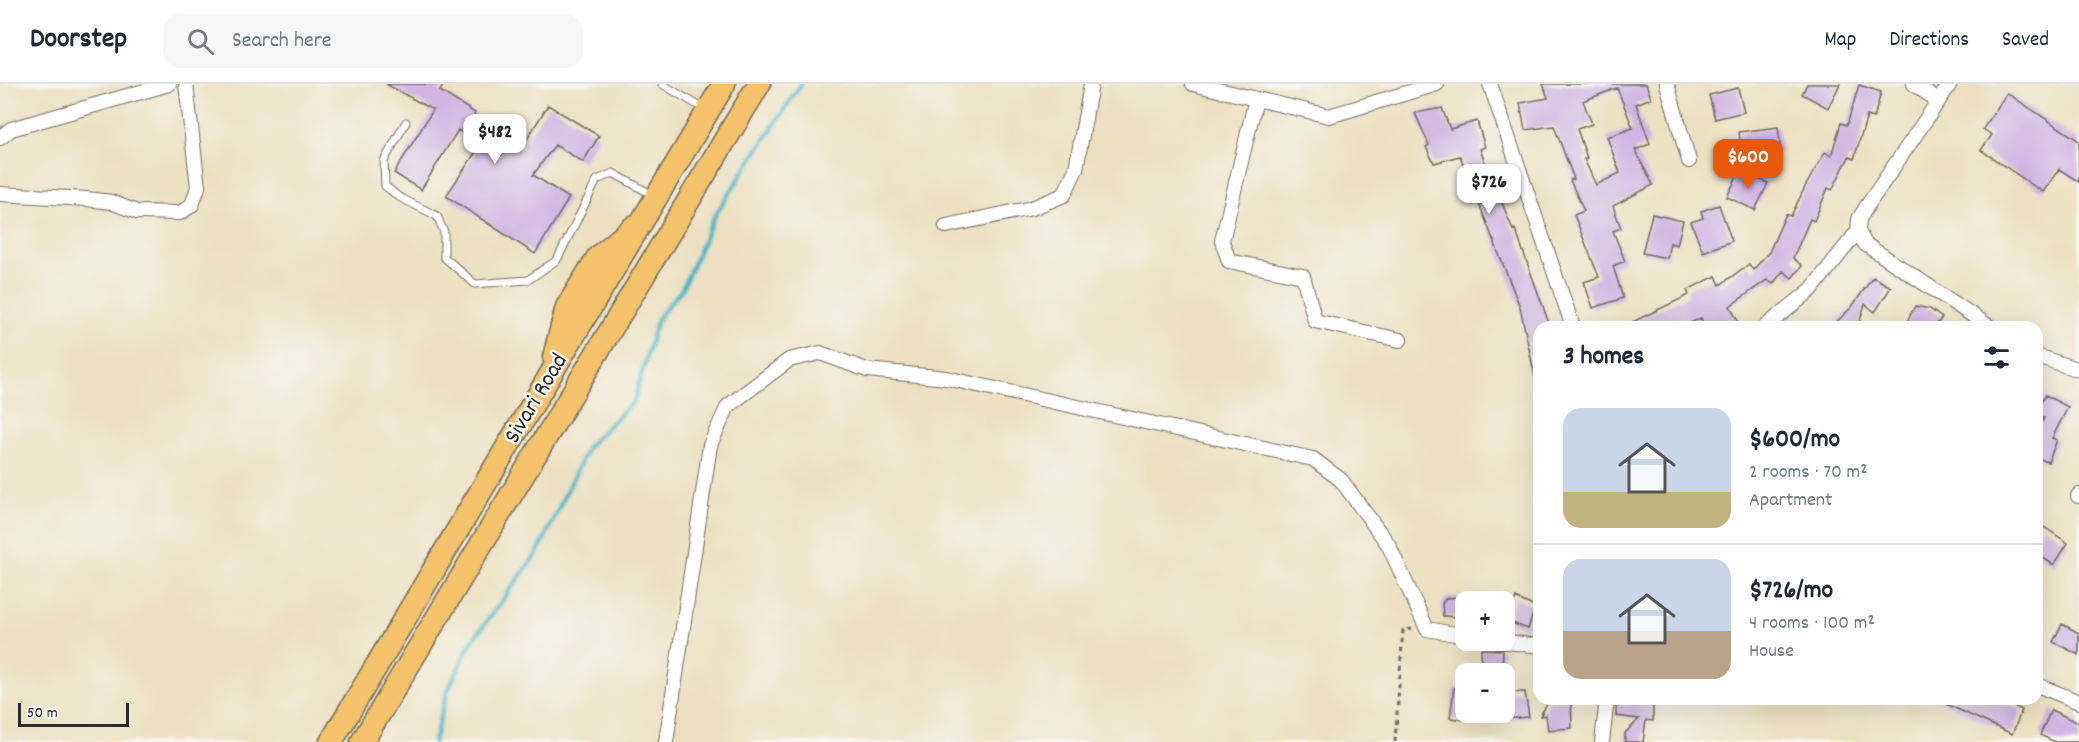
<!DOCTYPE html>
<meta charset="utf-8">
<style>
:root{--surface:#fff;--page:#f6f6f7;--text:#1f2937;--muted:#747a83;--line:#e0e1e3;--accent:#ea580c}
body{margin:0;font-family:Dekko,sans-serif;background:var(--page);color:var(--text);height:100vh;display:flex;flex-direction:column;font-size:22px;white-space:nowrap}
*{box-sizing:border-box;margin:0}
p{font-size:20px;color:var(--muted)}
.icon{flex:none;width:33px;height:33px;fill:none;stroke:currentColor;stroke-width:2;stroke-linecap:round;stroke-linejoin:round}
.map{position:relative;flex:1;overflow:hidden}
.details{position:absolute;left:1533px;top:237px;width:510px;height:384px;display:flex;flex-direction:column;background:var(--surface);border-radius:18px;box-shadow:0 6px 24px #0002}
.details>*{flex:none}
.tools{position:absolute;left:1455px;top:507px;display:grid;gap:12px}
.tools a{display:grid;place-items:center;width:60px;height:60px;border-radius:12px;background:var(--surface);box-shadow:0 6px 24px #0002;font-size:30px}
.scale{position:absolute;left:18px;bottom:15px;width:111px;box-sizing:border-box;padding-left:6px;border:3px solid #2b2b2b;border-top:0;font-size:16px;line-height:21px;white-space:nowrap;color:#2b2b2b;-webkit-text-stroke:4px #f6f6f2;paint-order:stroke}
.price{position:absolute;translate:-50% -51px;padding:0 14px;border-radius:12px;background:#fff;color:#222;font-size:20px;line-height:39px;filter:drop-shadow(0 2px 3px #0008)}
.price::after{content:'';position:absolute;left:50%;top:36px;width:18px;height:14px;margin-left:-9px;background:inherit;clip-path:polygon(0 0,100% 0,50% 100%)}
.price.active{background:var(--accent);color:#fff}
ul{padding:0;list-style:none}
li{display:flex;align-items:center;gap:18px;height:150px;padding:0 30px}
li+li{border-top:2px solid var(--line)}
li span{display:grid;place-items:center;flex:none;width:168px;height:120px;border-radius:18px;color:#555}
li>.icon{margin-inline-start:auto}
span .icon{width:72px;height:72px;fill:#fffc;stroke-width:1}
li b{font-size:26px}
h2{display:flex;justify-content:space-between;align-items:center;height:72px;padding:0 30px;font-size:26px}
header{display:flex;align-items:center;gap:36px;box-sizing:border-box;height:84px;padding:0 30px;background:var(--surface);border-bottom:2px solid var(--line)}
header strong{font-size:28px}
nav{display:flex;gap:33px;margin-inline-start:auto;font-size:21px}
.search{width:420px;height:54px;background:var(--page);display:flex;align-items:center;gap:15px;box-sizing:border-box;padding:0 21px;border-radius:18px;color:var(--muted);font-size:22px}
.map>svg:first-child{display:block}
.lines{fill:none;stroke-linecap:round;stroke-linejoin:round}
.stream{stroke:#4ab6c7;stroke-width:4.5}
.building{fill:#d1b4e2;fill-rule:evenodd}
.service-casing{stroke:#6f6a60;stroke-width:9}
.minor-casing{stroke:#6f6a60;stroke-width:16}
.primary-casing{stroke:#6f6a60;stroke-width:25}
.path{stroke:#6f6a60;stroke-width:3;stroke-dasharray:4.5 4.5;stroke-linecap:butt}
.service{stroke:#fff;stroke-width:7}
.minor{stroke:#fff;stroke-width:14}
.primary{stroke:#f4c26a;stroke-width:22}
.labels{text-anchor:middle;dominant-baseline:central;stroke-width:5;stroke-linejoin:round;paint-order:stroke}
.street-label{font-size:24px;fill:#2b2b2b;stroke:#f6f6f2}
</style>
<header>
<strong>Doorstep</strong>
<div class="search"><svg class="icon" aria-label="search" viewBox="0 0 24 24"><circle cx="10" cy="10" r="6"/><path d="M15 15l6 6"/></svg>Search here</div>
<nav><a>Map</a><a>Directions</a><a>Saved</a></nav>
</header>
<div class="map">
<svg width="2079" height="658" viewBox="0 0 2079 658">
<rect width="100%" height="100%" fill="#f6f6f2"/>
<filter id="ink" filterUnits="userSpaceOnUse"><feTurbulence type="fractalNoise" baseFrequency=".0167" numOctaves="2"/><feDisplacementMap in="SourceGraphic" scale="12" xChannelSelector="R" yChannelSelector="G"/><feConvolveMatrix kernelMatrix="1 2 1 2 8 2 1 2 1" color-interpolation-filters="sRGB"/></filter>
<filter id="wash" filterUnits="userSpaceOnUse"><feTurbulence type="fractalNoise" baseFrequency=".008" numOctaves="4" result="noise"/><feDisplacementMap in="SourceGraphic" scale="24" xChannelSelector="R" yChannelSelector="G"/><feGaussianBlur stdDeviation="1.35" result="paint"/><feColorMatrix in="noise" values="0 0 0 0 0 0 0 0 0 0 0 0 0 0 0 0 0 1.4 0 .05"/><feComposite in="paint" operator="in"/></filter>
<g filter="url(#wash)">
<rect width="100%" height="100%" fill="#ede0c1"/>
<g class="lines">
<path class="stream" d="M 434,658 L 447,608 L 470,560 L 538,468 L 588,362 L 634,317 L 657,235 L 682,205 L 715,131 L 801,0"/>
</g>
<g id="blocks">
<path class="building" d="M 386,0 L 444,0 L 440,7 L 475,29 L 474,31 L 521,65 L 548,21 L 599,52 L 583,78 L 555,61 L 533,91 L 569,114 L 535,170 L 446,112 L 480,62 L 458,46 L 421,106 L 394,89 L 433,26 Z
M 1543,0 L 1646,0 L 1651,14 L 1636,20 L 1650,60 L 1635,66 L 1653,101 L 1613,122 L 1621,144 L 1613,147 L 1625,177 L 1613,182 L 1623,214 L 1593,224 L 1584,198 L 1599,193 L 1574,131 L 1584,127 L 1570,96 L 1574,95 L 1554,42 L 1525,46 L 1520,19 L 1548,14 ZM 1617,4 L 1633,44 L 1607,53 L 1620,89 L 1596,101 L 1584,75 L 1587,74 L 1577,45 L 1592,40 L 1583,17 Z
M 1807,0 L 1840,0 L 1828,24 L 1802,10 Z
M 1859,1 L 1881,8 L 1874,34 L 1867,32 L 1854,75 L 1849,73 L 1832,106 L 1828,104 L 1814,137 L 1810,135 L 1793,174 L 1802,182 L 1792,194 L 1783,187 L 1773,200 L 1767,196 L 1730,222 L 1739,239 L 1731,243 L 1720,243 L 1717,237 L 1705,243 L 1701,234 L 1682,243 L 1622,243 L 1689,211 L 1687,206 L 1716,192 L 1720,201 L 1749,180 L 1753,186 L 1769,168 L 1786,130 L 1791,132 L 1805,103 L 1825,68 L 1831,72 L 1841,39 L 1847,41 Z
M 1738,4 L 1744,28 L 1715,35 L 1709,11 Z
M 2007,9 L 2079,57 L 2079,98 L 2059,85 L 2043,108 L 1981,66 L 1992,51 L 1983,45 Z
M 1442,24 L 1450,45 L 1477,37 L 1485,63 L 1480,65 L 1498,114 L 1500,114 L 1513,146 L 1515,145 L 1550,242 L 1539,243 L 1539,293 L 1535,293 L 1520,223 L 1460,72 L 1434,79 L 1426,63 L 1429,61 L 1415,29 Z
M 1778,43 L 1781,67 L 1742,72 L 1739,48 Z
M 1740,86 L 1768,99 L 1755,126 L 1727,113 Z
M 1719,121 L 1732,157 L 1703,168 L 1691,138 L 1703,134 L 1701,127 Z
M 1652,130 L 1683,137 L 1677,161 L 1670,159 L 1667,174 L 1642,169 Z
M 1873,193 L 1891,203 L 1875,228 L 1865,220 L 1858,243 L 1831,243 L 1851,224 Z
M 1915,222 L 1930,225 L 1942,234 L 1934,243 L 1904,243 Z
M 2045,311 L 2068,323 L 2052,354 L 2057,356 L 2048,378 L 2037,374 L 2037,349 L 2044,334 L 2037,331 L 2037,326 Z
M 2044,443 L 2068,459 L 2054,481 L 2037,470 L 2037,454 Z
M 1461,513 L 1460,529 L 1456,533 L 1443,532 L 1442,520 L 1446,514 Z
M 1516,514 L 1535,523 L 1528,545 L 1507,537 Z
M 2062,540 L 2079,549 L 2079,571 L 2053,558 Z
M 1481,565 L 1503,566 L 1502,590 L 1482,590 Z
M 1454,604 L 1466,606 L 1466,636 L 1450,634 Z
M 1525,608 L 1529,633 L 1504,635 L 1504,609 Z
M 1550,615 L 1571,615 L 1572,644 L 1548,646 L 1546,631 L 1540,632 Z
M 1616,615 L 1653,615 L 1653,637 L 1646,636 L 1643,658 L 1625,658 L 1625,649 L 1639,635 L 1616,632 Z
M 1935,615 L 2011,615 L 2009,620 L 2022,626 L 2012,650 Z
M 2051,626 L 2079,639 L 2079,658 L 2055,658 L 2040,651 Z"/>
</g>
</g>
<g filter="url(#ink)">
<use href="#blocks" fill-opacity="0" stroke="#6f6a60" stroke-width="1.5"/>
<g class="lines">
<defs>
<path id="service" d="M 662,0 L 706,26
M 406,38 L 384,77 L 385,102 L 399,113 L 437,132 L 444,148 L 444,173 L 475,200 L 528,196 L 557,176 L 597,96 L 613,89 L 653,111"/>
<path id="minor" d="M 1193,0 L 1329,32 L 1437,0
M 1490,0 L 1573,243
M 1667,0 L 1689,77
M 1914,0 L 1938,17
M 1256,15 L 1222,157 L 1229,177 L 1303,192 L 1315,237 L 1400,256
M 0,54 L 11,45 L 169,0
M 0,110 L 87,115 L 111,118 L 137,128 L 180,129 L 192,121 L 198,103 L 186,0
M 946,142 L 1032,124 L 1064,111 L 1076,85 L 1091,0
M 1858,147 L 1865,160 L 1990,243
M 1765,243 L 1811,206 L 1858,147 L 1859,135 L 1867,122 L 1950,0
M 2037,272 L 2079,286
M 2078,412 L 2079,411
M 1492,556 L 1539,562
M 2037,601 L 2079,618
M 666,658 L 710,361 L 728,322 L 789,276 L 820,269 L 867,286 L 946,294 L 1313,375 L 1341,396 L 1388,460 L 1427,545 L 1466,552
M 1602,658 L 1607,615"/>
<path id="primary" d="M 554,273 L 567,223 L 598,173 L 635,142
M 331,658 L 724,0
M 362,658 L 759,0"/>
</defs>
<use href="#service" class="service-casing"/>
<use href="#minor" class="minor-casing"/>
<use href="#primary" class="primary-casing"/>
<path class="path" d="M 1395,658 L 1403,546 L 1412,545"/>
<use href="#service" class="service"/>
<use href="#minor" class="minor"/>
<use href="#primary" class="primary"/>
</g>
</g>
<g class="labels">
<g class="street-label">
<text transform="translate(537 315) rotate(-59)">Sivari Road</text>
</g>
</g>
</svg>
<div class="tools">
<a>+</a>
<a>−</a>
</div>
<div class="scale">50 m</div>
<b class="price" style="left:495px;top:81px">$482</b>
<b class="price active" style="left:1748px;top:106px">$600</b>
<b class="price" style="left:1489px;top:131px">$726</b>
<section class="details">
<h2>3 homes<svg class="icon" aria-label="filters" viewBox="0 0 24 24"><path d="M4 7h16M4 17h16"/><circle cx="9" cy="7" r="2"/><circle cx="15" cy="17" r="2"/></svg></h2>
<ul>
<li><span style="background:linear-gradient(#c9d6e8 70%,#c2b280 0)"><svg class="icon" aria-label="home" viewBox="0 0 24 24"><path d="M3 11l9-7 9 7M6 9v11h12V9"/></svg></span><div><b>$600/mo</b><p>2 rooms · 70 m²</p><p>Apartment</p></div></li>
<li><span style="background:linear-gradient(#c9d6e8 60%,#b9a48a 0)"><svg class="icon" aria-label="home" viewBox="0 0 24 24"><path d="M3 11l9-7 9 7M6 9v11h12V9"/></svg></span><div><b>$726/mo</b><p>4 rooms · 100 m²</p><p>House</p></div></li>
</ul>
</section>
</div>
